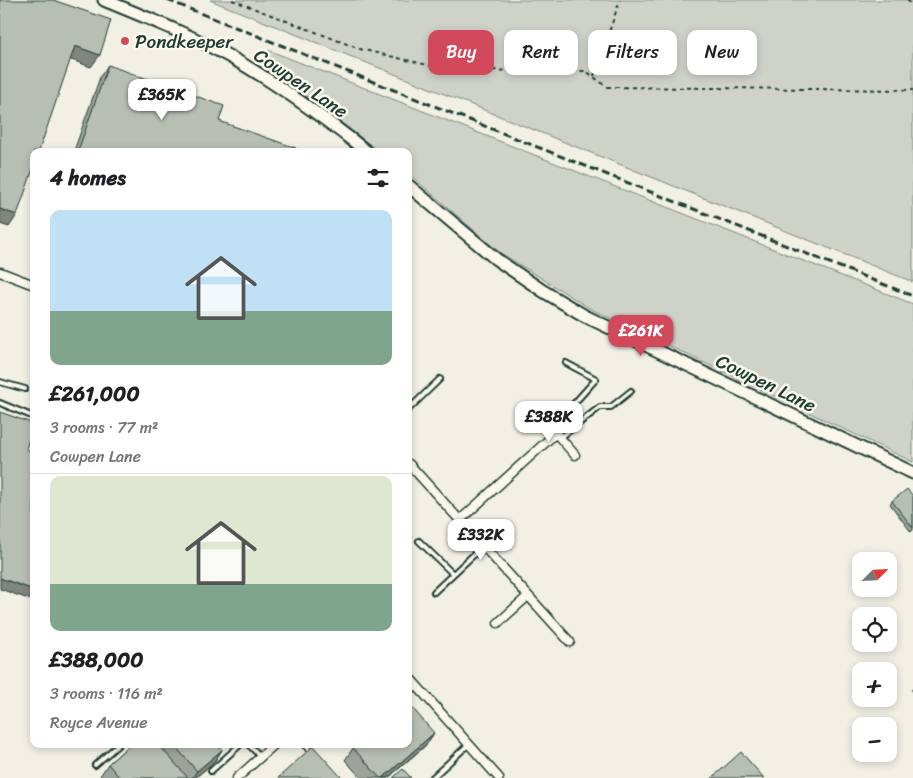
<!DOCTYPE html>
<meta charset="utf-8">
<style>
:root{--surface:#fff;--page:#f6f6f6;--text:#202124;--muted:#757577;--line:#e0e0e0;--accent:#d1495b}
body{margin:0;font-family:Sriracha,sans-serif;background:var(--page);color:var(--text);height:100vh;display:flex;flex-direction:column;font-size:19px;white-space:nowrap}
*{box-sizing:border-box;margin:0}
p{font-size:16px;color:var(--muted)}
.icon{flex:none;width:28px;height:28px;fill:none;stroke:currentColor;stroke-width:2;stroke-linecap:round;stroke-linejoin:round}
.map{position:relative;flex:1;overflow:hidden}
.sheet{position:absolute;left:30px;top:148px;width:382px;height:600px;display:flex;flex-direction:column;background:var(--surface);border-radius:10px;box-shadow:0 2px 8px #0003}
.sheet>*{flex:none}
.top-card{position:absolute;left:428px;top:30px;width:410px;height:45px;display:flex;gap:10px}
.needle{width:32px;rotate:66deg}
.tools{position:absolute;left:852px;top:552px;display:grid;gap:10px}
.tools a{display:grid;place-items:center;width:45px;height:45px;border-radius:10px;background:var(--surface);box-shadow:0 2px 8px #0003;font-size:25px}
.price{position:absolute;translate:-50% -42px;padding:0 11px;border-radius:10px;background:#fff;color:#222;font-size:16px;line-height:32px;filter:drop-shadow(0 1px 2px #0008)}
.price::after{content:'';position:absolute;left:50%;top:30px;width:15px;height:11px;margin-left:-8px;background:inherit;clip-path:polygon(0 0,100% 0,50% 100%)}
.price.current{background:var(--accent);color:#fff}
ul{padding:0;list-style:none}
li{display:grid;align-content:center;gap:10px;height:265px;padding:0 20px}
li+li{border-top:1px solid var(--line)}
li span{display:grid;place-items:center;height:155px;border-radius:10px;color:#555}
li>.icon{margin-inline-start:auto}
span .icon{width:90px;height:90px;fill:#fffc;stroke-width:1}
li b{font-size:21px}
h2{display:flex;justify-content:space-between;align-items:center;height:60px;padding:0 20px;font-size:21px}
.tag{padding:0 18px;border-radius:10px;background:var(--surface);box-shadow:0 2px 8px #0003;font-size:18px;line-height:45px}
.tag.current{background:var(--accent);color:#fff}
.map>svg:first-child{display:block}
.green{fill:#cfd2c8;stroke:#77887e}
.lines{fill:none;stroke-linecap:round;stroke-linejoin:round}
.lane-casing{stroke:#1f3d34;stroke-width:8}
.street-casing{stroke:#1f3d34;stroke-width:11}
.secondary-casing{stroke:#1f3d34;stroke-width:15}
.path{stroke:#1f3d34;stroke-width:2;stroke-dasharray:4 4;stroke-linecap:butt}
.lane{stroke:#fbf7ec;stroke-width:4}
.street{stroke:#fbf7ec;stroke-width:8}
.secondary{stroke:#fbf7ec;stroke-width:11}
.rail{stroke:#1f3d34;stroke-width:3;stroke-dasharray:8 4;stroke-linecap:butt}
.wall{fill:#9da39a;stroke:#1f3d34}
.shaded-wall{fill:#80857d;stroke:#1f3d34}
.building{fill:#b7beb3;stroke:#1f3d34}
.poi-dot{fill:#d1495b;stroke:#fbf7ec;stroke-width:2}
.labels{text-anchor:middle;dominant-baseline:central;stroke-width:5;stroke-linejoin:round;paint-order:stroke}
.poi-label{font-size:19px;fill:#1f3d34;stroke:#fbf7ec;text-anchor:start}
.street-label{font-size:19px;fill:#1f3d34;stroke:#fbf7ec}
</style>
<div class="map">
<svg width="913" height="778" viewBox="0 0 913 778">
<rect width="100%" height="100%" fill="#f2f0e5"/>
<filter id="ink" filterUnits="userSpaceOnUse"><feTurbulence type="fractalNoise" baseFrequency=".02" numOctaves="2"/><feDisplacementMap in="SourceGraphic" scale="10" xChannelSelector="R" yChannelSelector="G"/><feConvolveMatrix kernelMatrix="1 2 1 2 8 2 1 2 1" color-interpolation-filters="sRGB"/></filter>
<g filter="url(#ink)">
<path class="green" d="M 210,0 L 913,0 L 913,282 Z
M 268,50 L 913,304 L 913,462 L 591,309 L 499,252 L 409,174 L 409,151 L 378,151 L 267,66 Z"/>
<g class="lines">
<defs>
<path id="lane" d="M 0,382 L 25,389
M 0,403 L 34,417
M 409,409 L 440,379
M 551,427 L 562,417 L 596,379 L 566,363
M 560,438 L 600,407 L 611,407 L 631,391
M 419,541 L 453,574
M 434,592 L 483,546
M 248,744 L 261,757
M 304,744 L 313,753
M 95,765 L 119,744
M 211,771 L 241,744
M 432,778 L 469,744"/>
<path id="street" d="M 0,272 L 34,285
M 540,415 L 575,455
M 409,464 L 570,642
M 460,520 L 556,433
M 498,623 L 528,596
M 409,677 L 499,778
M 237,778 L 275,744"/>
<path id="secondary" d="M 104,0 C 147,18 191,35 232,58 C 280,85 323,117 366,151
M 409,186 L 496,259 L 543,291 L 585,316 L 913,473"/>
</defs>
<use href="#lane" class="lane-casing"/>
<use href="#street" class="street-casing"/>
<use href="#secondary" class="secondary-casing"/>
<path class="path" d="M 232,0 L 360,49 L 449,70 L 586,71 L 607,87 L 913,90
M 907,0 L 913,6
M 594,76 L 620,0
M 912,689 L 913,691"/>
<use href="#lane" class="lane"/>
<use href="#street" class="street"/>
<use href="#secondary" class="secondary"/>
<path class="rail" d="M 167,0 L 913,296"/>
</g>
<path class="wall" d="M 108,65 L 219,121 L 295,151 L 74,151 L 100,77 Z
M 913,496 L 913,530 L 911,532 L 890,504 L 892,501 Z
M 434,733 L 426,745 L 388,778 L 361,778 L 345,760 L 353,748 Z
M 131,744 L 217,744 L 222,750 L 214,762 L 195,778 L 101,778 L 100,776 L 108,764 Z"/>
<path class="shaded-wall" d="M 75,46 L 100,55 L 91,67 L 66,58 Z
M 0,209 L 17,215 L 9,227 L 0,224 Z
M 0,578 L 34,590 L 34,601 L 0,589 Z
M 434,733 L 426,745 L 388,778 L 383,778 Z
M 222,750 L 214,762 L 195,778 L 192,778 L 197,771 Z"/>
<path class="building" d="M 0,0 L 53,0 L 111,20 L 100,55 L 75,46 L 39,151 L 34,151 L 34,166 L 17,215 L 0,209 Z
M 108,65 L 224,106 L 219,121 L 296,148 L 295,151 L 78,151 Z
M 0,412 L 34,424 L 26,449 L 34,452 L 34,590 L 0,578 Z
M 907,489 L 913,496 L 913,528 L 892,501 Z
M 409,704 L 434,733 L 383,778 L 380,778 L 353,748 L 358,744 L 409,744 Z
M 131,744 L 158,744 L 188,778 L 139,778 L 138,777 L 137,778 L 120,778 L 108,764 Z
M 173,744 L 217,744 L 222,750 L 197,771 Z
M 313,746 L 342,778 L 278,778 Z
M 741,752 L 764,778 L 712,778 Z
M 403,769 L 411,778 L 393,778 Z"/>
</g>
<circle class="poi-dot" cx="125" cy="41" r="5"/>
<g class="labels">
<g class="poi-label">
<text x="135" y="41">Pondkeeper</text>
</g>
<g class="street-label">
<text transform="translate(301 83) rotate(34)">Cowpen Lane</text>
<text transform="translate(766 383) rotate(26)">Cowpen Lane</text>
</g>
</g>
</svg>
<div class="tools">
<a><svg class="needle" viewBox="-14 -14 28 28"><path d="M0-13l5 13h-10z" fill="#e53935"/><path d="M0 13l5-13h-10z" fill="#757577"/></svg></a>
<a><svg class="icon" aria-label="locate" viewBox="0 0 24 24"><circle cx="12" cy="12" r="6"/><path d="M12 2v4M12 18v4M2 12h4M18 12h4"/></svg></a>
<a>+</a>
<a>−</a>
</div>
<b class="price" style="left:162px;top:121px">£365K</b>
<b class="price current" style="left:641px;top:357px">£261K</b>
<b class="price" style="left:549px;top:443px">£388K</b>
<b class="price" style="left:481px;top:561px">£332K</b>
<div class="top-card">
<a class="tag current">Buy</a>
<a class="tag">Rent</a>
<a class="tag">Filters</a>
<a class="tag">New</a>
</div>
<section class="sheet">
<h2>4 homes<svg class="icon" aria-label="filters" viewBox="0 0 24 24"><path d="M4 7h16M4 17h16"/><circle cx="9" cy="7" r="2"/><circle cx="15" cy="17" r="2"/></svg></h2>
<ul>
<li><span style="background:linear-gradient(#bfe0f5 65%,#7fa58c 0)"><svg class="icon" aria-label="home" viewBox="0 0 24 24"><path d="M3 11l9-7 9 7M6 9v11h12V9"/></svg></span><div><b>£261,000</b><p>3 rooms · 77 m²</p><p>Cowpen Lane</p></div></li>
<li><span style="background:linear-gradient(#dfe7d0 70%,#7fa58c 0)"><svg class="icon" aria-label="home" viewBox="0 0 24 24"><path d="M3 11l9-7 9 7M6 9v11h12V9"/></svg></span><div><b>£388,000</b><p>3 rooms · 116 m²</p><p>Royce Avenue</p></div></li>
</ul>
</section>
</div>
